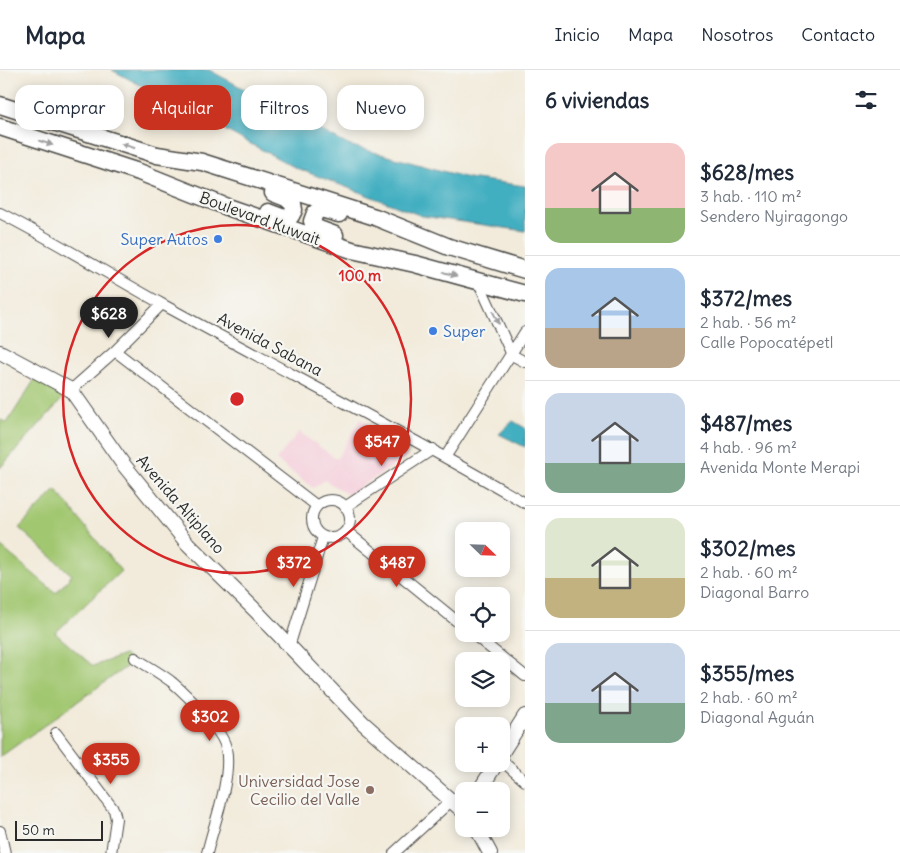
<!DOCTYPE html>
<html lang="es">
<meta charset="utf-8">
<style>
:root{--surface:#fff;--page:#f6f6f7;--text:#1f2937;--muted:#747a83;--line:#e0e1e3;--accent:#c8321e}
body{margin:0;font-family:Delius,sans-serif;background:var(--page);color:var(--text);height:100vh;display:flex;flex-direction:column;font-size:19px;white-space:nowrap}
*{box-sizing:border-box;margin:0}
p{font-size:16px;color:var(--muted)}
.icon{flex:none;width:28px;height:28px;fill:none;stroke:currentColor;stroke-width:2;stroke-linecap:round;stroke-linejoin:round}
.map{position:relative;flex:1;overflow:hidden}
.details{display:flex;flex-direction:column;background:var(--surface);width:375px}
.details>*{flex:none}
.top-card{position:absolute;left:15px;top:15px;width:435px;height:45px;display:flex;gap:10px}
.needle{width:32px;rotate:113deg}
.controls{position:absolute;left:455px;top:452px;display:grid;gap:10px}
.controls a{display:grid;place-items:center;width:55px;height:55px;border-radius:10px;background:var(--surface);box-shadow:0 2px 12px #0003;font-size:25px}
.scale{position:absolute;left:15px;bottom:12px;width:88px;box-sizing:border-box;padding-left:5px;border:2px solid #2b2b2b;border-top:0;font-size:14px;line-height:18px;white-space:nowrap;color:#2b2b2b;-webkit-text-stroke:4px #f6f6f2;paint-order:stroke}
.price{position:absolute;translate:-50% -42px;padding:0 11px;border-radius:18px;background:var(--accent);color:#fff;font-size:16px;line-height:32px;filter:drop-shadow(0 1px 2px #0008)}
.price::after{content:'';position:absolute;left:50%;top:30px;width:15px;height:11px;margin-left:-8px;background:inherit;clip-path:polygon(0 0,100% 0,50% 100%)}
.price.active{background:#222;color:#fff}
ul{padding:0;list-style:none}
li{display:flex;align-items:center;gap:15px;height:125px;padding:0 20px}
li+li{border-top:1px solid var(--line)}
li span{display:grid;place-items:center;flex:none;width:140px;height:100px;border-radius:15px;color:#555}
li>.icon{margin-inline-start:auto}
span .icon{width:60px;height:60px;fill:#fffc;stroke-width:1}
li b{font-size:21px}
h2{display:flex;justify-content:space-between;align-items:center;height:60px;padding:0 20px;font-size:21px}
.tag{padding:0 18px;border-radius:15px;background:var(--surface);box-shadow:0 2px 12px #0003;font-size:18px;line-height:45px}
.tag.active{background:var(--accent);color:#fff}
header{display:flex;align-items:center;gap:30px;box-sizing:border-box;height:70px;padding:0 25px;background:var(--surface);border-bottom:1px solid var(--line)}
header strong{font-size:24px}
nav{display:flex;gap:28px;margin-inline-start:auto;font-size:18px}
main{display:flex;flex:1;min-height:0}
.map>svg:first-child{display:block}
.built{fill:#f5cfdc}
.green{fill:#a2c771;stroke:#66794e}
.water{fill:#43afc1;stroke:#376d76}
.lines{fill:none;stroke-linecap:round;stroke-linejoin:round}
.minor-casing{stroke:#494845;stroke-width:12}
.tertiary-casing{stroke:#494845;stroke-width:16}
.primary-casing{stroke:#494845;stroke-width:19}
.minor{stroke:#fff;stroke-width:10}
.tertiary{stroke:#fff;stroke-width:14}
.primary{stroke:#fff;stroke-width:16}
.oneway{fill:#a0a0a0}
.ring{fill:none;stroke:#d62828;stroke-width:2.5}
.shop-dot{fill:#3f7fe0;stroke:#f6f6f2;stroke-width:2}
.education-dot{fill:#8d6e63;stroke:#f6f6f2;stroke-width:2}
.labels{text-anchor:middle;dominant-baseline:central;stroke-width:4.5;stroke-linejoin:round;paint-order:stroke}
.street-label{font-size:16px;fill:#2b2b2b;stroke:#f6f6f2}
.shop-label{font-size:16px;fill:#366cbe;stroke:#f6f6f2;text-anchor:end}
.education-label{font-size:16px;fill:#785e54;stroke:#f6f6f2;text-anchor:end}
.centre{fill:#d62828;stroke:#f6f6f2;stroke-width:2.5}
.ring-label{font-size:15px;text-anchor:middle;font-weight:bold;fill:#d62828;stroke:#f6f6f2;stroke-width:4.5;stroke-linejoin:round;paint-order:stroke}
</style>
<header>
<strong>Mapa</strong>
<nav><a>Inicio</a><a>Mapa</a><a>Nosotros</a><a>Contacto</a></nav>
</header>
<main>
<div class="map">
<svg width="525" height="783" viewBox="0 0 525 783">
<rect width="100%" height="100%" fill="#f6f6f2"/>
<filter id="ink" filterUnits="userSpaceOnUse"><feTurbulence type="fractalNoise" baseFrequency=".02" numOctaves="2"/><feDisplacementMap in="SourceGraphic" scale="10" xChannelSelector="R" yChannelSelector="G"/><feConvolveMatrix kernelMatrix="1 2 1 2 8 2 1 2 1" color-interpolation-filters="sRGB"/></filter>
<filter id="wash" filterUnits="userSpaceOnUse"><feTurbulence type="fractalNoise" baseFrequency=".0096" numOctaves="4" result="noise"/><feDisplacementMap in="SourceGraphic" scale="20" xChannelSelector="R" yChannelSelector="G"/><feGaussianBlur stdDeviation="1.12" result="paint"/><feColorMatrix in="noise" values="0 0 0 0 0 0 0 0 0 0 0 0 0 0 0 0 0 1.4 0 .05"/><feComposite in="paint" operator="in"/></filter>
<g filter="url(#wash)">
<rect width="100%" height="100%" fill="#f2ebdb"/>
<path class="built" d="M 360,349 L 405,375 L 408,386 L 348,425 L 325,410 L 313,418 L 276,390 L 299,362 L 337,389 Z"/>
<path class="green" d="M 35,309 L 65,326 L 0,398 L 0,349 L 7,353 Z
M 56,420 L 121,501 L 55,563 L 93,596 L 124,585 L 133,592 L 0,687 L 0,476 L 56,523 L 72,505 L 19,458 Z"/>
<path class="water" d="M 112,0 L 209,0 L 348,75 L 468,108 L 525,116 L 525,161 L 422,146 L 296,98 Z
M 513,351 L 525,358 L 525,377 L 499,364 Z"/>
</g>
<g filter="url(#ink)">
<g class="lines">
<defs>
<path id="minor" d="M 0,143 C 55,171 108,204 162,234 C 283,301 406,363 525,433
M 479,213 L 512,285
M 115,281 L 317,436
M 512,285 L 525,292
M 71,320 L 115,281 L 162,234
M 446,386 L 525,262
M312 449a19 19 0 1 1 38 0a19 19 0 1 1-38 0Z
M 345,437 L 433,379
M 346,461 L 464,557
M 473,564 L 525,606
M 289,577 L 323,467
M 135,588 C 147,596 162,604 173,613 C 187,625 223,661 226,678 C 232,708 214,753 207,783
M 56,663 L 114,740 L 116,749 L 111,783
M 501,690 L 525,711
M 0,761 L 5,783
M 394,783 L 452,730"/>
<path id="tertiary" d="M 0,282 L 71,320 L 123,394 L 188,474 L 255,540 L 363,653 L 464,742
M 501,684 L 525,646
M 479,721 L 496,694
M 477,759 L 490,783"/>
<path id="primary" d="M 0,35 L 157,85 L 202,92 L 375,147 L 449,177 L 525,200
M 0,57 L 139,102 L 227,137 L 352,180 L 415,194 L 525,224
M 268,142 L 284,148 L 291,146 L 294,140 L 293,134 L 286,128 L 273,123
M 335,165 L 316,158 L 312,151 L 315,143 L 321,139 L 339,144"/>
</defs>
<use href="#minor" class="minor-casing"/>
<use href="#tertiary" class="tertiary-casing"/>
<use href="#primary" class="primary-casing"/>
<use href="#minor" class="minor"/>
<use href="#tertiary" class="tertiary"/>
<use href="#primary" class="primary"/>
</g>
<defs><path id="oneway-solid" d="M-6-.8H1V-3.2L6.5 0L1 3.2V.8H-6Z" transform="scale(1.25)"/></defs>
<g class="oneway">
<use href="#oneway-solid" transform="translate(46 73) rotate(18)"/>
<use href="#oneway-solid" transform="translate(128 76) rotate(-163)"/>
<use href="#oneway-solid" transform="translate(450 204) rotate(16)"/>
<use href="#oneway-solid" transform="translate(496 248) rotate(64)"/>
</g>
</g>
<circle class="ring" cx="237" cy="329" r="174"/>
<g class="shop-dot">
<circle cx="218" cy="169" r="5"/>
<circle cx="433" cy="261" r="5"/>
</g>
<circle class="education-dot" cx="370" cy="720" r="5"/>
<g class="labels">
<g class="street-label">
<text transform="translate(260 148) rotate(20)">Boulevard Kuwait</text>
<text transform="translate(270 274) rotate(28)">Avenida Sabana</text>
<text transform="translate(181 434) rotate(49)">Avenida Altiplano</text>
</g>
<g class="shop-label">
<text x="208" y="169">Super Autos</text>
<text x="443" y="261" text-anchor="start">Super</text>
</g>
<g class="education-label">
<text x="360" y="711">Universidad Jose<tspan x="360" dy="18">Cecilio del Valle</tspan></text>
</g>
</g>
<circle cx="237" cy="329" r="8" class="centre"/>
<g class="ring-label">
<text x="360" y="211">100 m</text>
</g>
</svg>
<div class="controls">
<a><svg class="needle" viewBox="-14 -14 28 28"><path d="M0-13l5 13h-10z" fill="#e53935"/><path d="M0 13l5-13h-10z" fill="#747a83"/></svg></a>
<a><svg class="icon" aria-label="locate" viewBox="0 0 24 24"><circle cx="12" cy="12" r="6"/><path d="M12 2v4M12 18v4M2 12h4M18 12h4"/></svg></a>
<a><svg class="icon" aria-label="layers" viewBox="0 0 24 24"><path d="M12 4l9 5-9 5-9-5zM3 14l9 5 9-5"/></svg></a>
<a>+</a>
<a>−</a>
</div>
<div class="scale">50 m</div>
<b class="price active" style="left:109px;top:269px">$628</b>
<b class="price" style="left:382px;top:397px">$547</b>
<b class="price" style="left:294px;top:518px">$372</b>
<b class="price" style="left:397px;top:518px">$487</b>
<b class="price" style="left:210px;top:672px">$302</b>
<b class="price" style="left:111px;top:715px">$355</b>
<div class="top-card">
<a class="tag">Comprar</a>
<a class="tag active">Alquilar</a>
<a class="tag">Filtros</a>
<a class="tag">Nuevo</a>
</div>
</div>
<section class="details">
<h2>6 viviendas<svg class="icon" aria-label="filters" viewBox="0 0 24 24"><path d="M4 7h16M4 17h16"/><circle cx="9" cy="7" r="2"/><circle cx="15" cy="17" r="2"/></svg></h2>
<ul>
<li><span style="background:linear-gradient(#f6c9c9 65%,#8fb573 0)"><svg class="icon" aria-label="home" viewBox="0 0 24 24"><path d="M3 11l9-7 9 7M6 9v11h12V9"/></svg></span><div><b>$628/mes</b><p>3 hab. · 110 m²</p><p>Sendero Nyiragongo</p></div></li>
<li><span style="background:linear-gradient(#a9c7e8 60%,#b9a48a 0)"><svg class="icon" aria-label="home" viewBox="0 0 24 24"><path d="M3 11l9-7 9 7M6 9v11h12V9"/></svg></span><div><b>$372/mes</b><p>2 hab. · 56 m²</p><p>Calle Popocatépetl</p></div></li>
<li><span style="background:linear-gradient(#c9d6e8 70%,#7fa58c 0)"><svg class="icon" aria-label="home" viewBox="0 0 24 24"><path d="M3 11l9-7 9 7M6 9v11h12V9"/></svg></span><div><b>$487/mes</b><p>4 hab. · 96 m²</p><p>Avenida Monte Merapi</p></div></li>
<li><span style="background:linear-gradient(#dfe7d0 60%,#c2b280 0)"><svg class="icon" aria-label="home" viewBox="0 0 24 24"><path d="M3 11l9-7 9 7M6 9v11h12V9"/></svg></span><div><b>$302/mes</b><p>2 hab. · 60 m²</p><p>Diagonal Barro</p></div></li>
<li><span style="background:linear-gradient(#c9d6e8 60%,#7fa58c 0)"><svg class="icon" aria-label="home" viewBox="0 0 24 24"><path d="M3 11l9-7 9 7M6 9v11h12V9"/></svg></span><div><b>$355/mes</b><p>2 hab. · 60 m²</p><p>Diagonal Aguán</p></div></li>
</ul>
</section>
</main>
